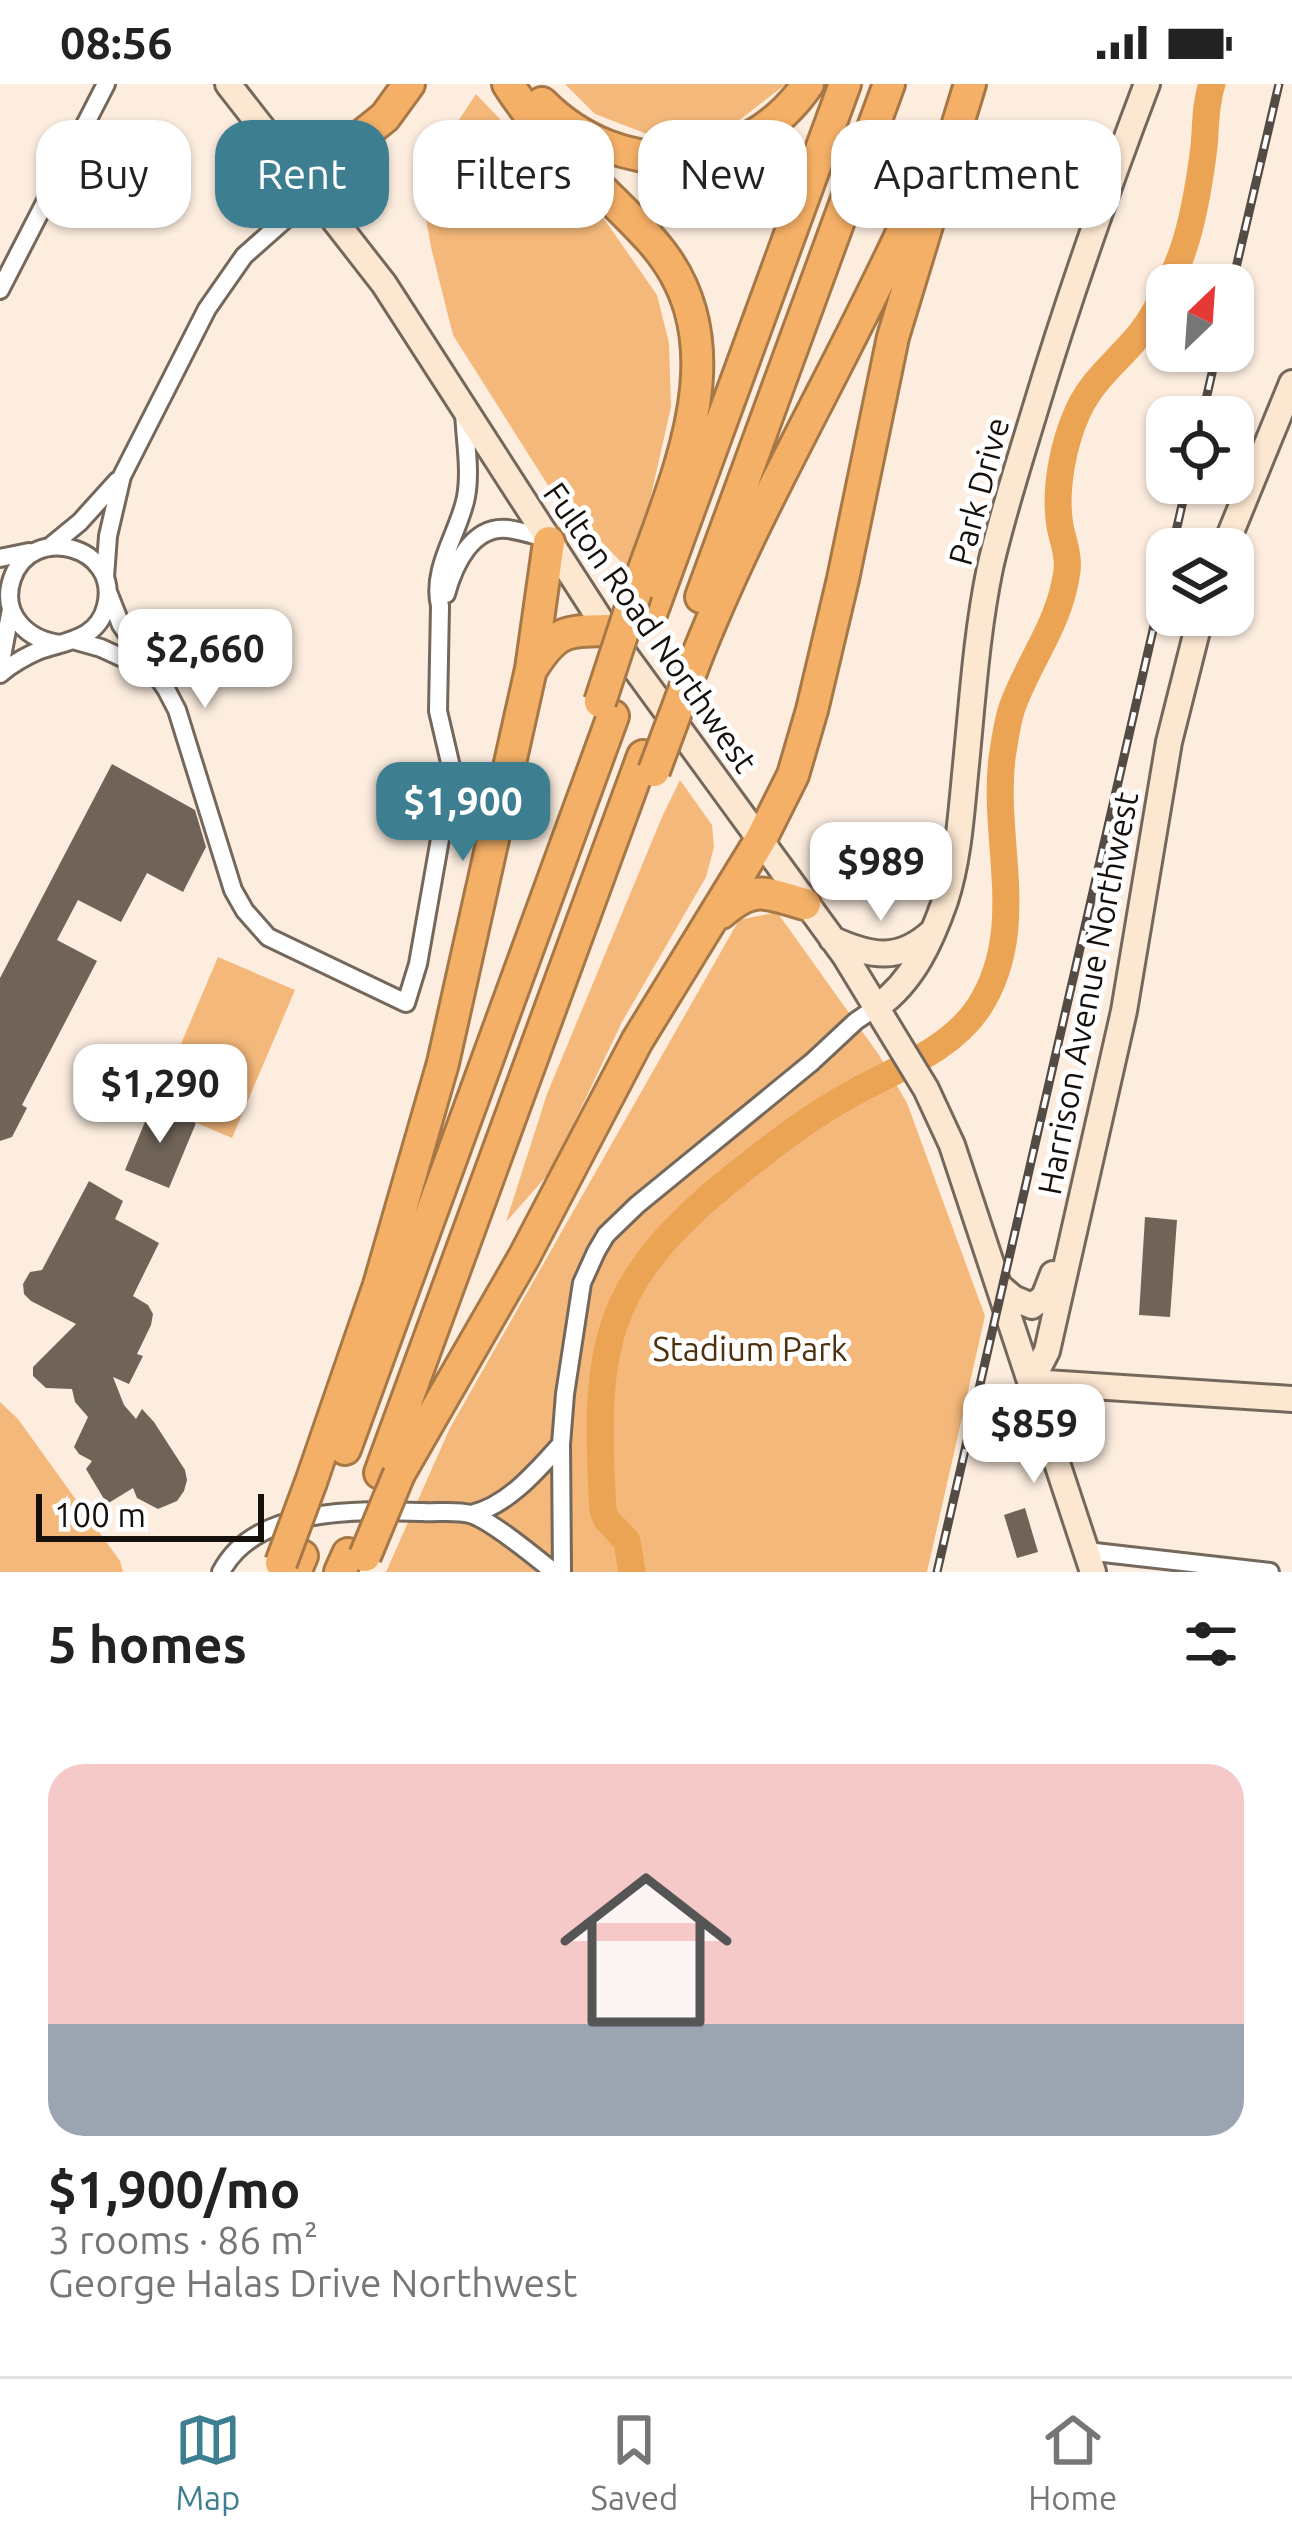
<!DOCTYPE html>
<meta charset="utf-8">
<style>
:root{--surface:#fff;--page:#f2f2f2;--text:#222;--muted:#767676;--line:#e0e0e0;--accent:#3d7f90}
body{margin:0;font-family:Ubuntu,sans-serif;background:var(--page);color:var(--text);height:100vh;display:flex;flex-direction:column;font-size:45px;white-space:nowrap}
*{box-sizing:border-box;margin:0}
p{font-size:39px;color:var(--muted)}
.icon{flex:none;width:66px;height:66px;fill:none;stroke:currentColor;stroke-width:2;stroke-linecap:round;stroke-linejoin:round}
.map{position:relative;height:1488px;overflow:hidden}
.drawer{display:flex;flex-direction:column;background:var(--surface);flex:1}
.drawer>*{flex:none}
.guide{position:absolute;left:36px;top:36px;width:1221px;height:108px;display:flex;gap:24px}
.needle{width:78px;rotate:25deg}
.buttons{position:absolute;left:1146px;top:180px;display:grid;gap:24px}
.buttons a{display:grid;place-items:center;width:108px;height:108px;border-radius:24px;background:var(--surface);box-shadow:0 3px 9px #0004;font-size:60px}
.scale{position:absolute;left:36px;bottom:30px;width:228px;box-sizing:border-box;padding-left:12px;border:6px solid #15100b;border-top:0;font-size:33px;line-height:42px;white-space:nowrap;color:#15100b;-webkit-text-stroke:9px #fff;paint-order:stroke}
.price{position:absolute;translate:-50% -102px;padding:0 27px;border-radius:24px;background:#fff;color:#222;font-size:39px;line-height:78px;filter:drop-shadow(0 3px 6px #0008)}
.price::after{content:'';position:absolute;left:50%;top:72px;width:36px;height:27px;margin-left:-18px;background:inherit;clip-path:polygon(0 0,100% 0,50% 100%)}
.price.active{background:var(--accent);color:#fff}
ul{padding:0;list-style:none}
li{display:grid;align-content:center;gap:24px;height:636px;padding:0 48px}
li span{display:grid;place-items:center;height:372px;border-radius:36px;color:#555}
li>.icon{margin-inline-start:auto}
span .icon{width:216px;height:216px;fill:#fffc;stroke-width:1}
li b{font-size:51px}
h2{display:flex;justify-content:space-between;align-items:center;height:144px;padding:0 48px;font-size:51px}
.pill{padding:0 42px;border-radius:36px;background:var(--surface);box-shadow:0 3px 9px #0004;font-size:42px;line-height:108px}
.pill.active{background:var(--accent);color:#fff}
.status{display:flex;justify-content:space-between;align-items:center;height:84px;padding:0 60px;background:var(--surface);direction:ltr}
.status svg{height:33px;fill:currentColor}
.tabs{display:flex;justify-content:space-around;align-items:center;height:168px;border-top:3px solid var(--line);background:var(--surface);font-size:33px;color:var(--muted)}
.tabs a{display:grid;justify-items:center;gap:6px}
.tabs .active{color:var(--accent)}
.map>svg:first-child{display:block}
.green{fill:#f4b87a}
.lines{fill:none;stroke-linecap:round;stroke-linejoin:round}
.river{stroke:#eba354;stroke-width:27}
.building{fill:#706458}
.street-casing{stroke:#74685c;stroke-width:22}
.secondary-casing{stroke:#74685c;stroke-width:30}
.highway-casing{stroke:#a77847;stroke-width:36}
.street{stroke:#fff;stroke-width:16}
.secondary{stroke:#fce7d1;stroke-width:24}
.highway{stroke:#f5b067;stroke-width:30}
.rail-casing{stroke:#534b44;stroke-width:9}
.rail{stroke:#fff;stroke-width:4.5;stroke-dasharray:14;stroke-linecap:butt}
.highway-bridge-casing{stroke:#a77847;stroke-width:36;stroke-linecap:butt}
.highway-bridge{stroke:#f5b067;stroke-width:30}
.labels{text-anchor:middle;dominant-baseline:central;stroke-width:10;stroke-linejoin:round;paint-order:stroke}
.street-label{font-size:33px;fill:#15100b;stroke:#fff}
.park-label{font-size:33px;fill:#4d300e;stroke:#fff}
</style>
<div class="status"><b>08:56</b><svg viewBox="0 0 49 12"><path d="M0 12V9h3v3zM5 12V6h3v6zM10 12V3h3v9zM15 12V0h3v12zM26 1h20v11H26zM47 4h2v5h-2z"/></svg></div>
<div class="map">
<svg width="1292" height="1488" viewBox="0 0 1292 1488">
<rect width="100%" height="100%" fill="#fceddf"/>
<path class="green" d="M 565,0 L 786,0 L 737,38 L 668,58 L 595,30 Z
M 476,10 L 531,68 L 602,132 L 657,211 L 669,259 L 671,323 L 650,416 L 626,483 L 551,406 L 453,251 L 431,163 L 419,97 Z
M 680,696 L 712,741 L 714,763 L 706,793 L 622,938 L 551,1087 L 506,1138 L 547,1010 L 662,733 Z
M 777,828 L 879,971 L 907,1019 L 985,1232 L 927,1488 L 386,1488 L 450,1344 L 739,836 Z
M 218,873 L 295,906 L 232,1054 L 155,1021 Z
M 0,1318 L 18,1335 L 120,1477 L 123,1488 L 0,1488 Z"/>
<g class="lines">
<path class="river" d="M 632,1488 L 627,1457 L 607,1436 L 603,1427 C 594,1270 599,1202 727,1098 C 767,1066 807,1034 853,1009 C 896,985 951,966 979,923 C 1029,845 992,759 1002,674 C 1005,656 1007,637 1013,621 C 1031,573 1060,539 1067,487 C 1069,470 1063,458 1060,442 C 1054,406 1063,360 1078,327 C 1092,297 1113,281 1134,257 C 1154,236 1172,196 1182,169 C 1193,138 1200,95 1204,63 C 1206,41 1205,21 1212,0"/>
</g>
<path class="building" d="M 112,680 L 195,726 L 206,763 L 183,808 L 147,789 L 121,838 L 78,816 L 57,856 L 97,877 L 22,1021 L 27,1024 L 12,1053 L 0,1057 L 0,894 Z
M 152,1021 L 196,1039 L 169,1104 L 125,1086 Z
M 89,1097 L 123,1117 L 115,1135 L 159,1159 L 133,1212 L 148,1221 L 153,1230 L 151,1241 L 137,1270 L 143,1272 L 129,1300 L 113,1293 L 124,1321 L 136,1335 L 142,1325 L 154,1338 L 185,1386 L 187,1396 L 184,1407 L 177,1417 L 158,1425 L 137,1414 L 133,1404 L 107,1420 L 86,1385 L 92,1377 L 79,1370 L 74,1363 L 88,1333 L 75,1318 L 72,1305 L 46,1304 L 33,1292 L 33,1283 L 76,1240 L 31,1217 L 24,1210 L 23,1200 L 30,1188 L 42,1186 Z
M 1145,1133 L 1177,1136 L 1170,1233 L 1139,1231 Z
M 1025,1424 L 1038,1468 L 1017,1474 L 1004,1431 Z"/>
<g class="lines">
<defs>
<path id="street" d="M 0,206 L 106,0
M 52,461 L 80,438 L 117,397
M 0,474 L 29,468
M 105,493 L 108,452 L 122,392 L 207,225 L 244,172 L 289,132 L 309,103
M 108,508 L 121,541 L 166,605 L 177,626 L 233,806 L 245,827 L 268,853 L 406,919 L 418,880 L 452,687 L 438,627 L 440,522 C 431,484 459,449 466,413 C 471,386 465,355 464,327
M 446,510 C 454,481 472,441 508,445 C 521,447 534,451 546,454
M 76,557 L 101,564 L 151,587
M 0,583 L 11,525
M 0,590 C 12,580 26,572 40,566 C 67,557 98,555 106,522 C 121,462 31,438 12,495 C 0,531 28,556 60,560
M 471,1430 C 507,1422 537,1387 561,1360
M 1086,1467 L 1270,1488
M 221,1488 C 255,1422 360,1426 423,1428 C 437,1429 456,1426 470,1430 C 491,1436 535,1473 554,1488
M 562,1488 L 561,1360 L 565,1310 L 582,1199 L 596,1168 L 606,1151 L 637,1121 L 812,978 L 856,937 L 878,922"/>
<path id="secondary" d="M 228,0 L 384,200 L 607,546 L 845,872 L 926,1005 L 952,1061 L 1093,1488
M 1224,465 L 1292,299
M 832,855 C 871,873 899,878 932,848
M 878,922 C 913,897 931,857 945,817 C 958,777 961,733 965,691 C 972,622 976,552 990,484 C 1002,431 1019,379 1035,326 C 1068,216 1106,108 1147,0
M 999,1202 L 1013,1214 L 1032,1222 L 1044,1213 L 1053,1190
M 1031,1298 L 1047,1267 L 1124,927 L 1169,658 L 1201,531
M 1031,1298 L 1292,1315"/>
<path id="highway" d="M 508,0 C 545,59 603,103 650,155 C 745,259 674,395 636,508
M 542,19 C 619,97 744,93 808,0
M 309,103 L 329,78 L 385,33 L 409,0
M 701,513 L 889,0
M 651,530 L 845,0
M 533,583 C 556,547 565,547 607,546
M 692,585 C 754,424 845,277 915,120
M 721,829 C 754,800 766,809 805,820
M 345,1365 L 613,632
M 380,1389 L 643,672
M 399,1390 L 524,1173 L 637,957 L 761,755 L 793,691 L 812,626 L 843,495 L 893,253 L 970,0
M 311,1398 L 379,1201 L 443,979 L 531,585 L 549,458
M 295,1488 L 302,1472
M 340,1488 L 348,1470"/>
</defs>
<use href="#street" class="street-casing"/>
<use href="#secondary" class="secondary-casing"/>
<use href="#highway" class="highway-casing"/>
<use href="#street" class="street"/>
<use href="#secondary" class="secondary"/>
<use href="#highway" class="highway"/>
<defs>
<path id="rail" d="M 1232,201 L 1279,0
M 1202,333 L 1217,267
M 1172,465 L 1187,399
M 937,1488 L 1167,485"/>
</defs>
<use href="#rail" class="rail-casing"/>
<use href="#rail" class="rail"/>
<defs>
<path id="highway-bridge" d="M 600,618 L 636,508
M 654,687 L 692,585
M 365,1472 L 399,1390
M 281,1479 L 311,1398"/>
</defs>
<use href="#highway-bridge" class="highway-bridge-casing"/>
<use href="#highway-bridge" class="highway-bridge"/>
</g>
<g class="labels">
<g class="street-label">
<text transform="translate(978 407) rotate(-75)">Park Drive</text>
<text transform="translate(651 543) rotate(55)">Fulton Road Northwest</text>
<text transform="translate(1087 909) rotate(-79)">Harrison Avenue Northwest</text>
</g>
<g class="park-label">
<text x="750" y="1264">Stadium Park</text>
</g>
</g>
</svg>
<div class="buttons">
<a><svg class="needle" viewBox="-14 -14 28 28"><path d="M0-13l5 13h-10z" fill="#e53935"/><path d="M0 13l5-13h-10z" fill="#767676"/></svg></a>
<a><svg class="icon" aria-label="locate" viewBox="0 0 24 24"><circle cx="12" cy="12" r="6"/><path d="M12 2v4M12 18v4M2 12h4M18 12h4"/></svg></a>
<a><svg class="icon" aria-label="layers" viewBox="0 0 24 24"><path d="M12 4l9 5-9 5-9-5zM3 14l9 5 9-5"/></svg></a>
</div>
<div class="scale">100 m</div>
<b class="price" style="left:205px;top:627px">$2,660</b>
<b class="price active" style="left:463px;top:780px">$1,900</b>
<b class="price" style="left:881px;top:840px">$989</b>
<b class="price" style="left:160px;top:1062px">$1,290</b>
<b class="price" style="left:1034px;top:1402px">$859</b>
<div class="guide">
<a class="pill">Buy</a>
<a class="pill active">Rent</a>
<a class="pill">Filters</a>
<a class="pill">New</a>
<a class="pill">Apartment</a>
</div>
</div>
<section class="drawer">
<h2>5 homes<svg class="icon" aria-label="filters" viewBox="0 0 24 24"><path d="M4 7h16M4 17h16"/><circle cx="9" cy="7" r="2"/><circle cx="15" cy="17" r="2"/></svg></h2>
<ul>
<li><span style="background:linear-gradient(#f6c9c9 70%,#9aa5b1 0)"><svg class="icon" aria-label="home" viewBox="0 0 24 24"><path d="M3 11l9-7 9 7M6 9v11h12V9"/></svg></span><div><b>$1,900/mo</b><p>3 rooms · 86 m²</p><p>George Halas Drive Northwest</p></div></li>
</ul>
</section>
<nav class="tabs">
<a class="active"><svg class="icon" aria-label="map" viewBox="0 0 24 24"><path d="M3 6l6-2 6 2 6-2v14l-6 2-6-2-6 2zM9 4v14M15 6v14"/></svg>Map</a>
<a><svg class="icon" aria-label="saved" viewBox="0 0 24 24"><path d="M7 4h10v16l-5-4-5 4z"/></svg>Saved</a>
<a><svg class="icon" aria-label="home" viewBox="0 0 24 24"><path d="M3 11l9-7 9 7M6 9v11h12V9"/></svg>Home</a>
</nav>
